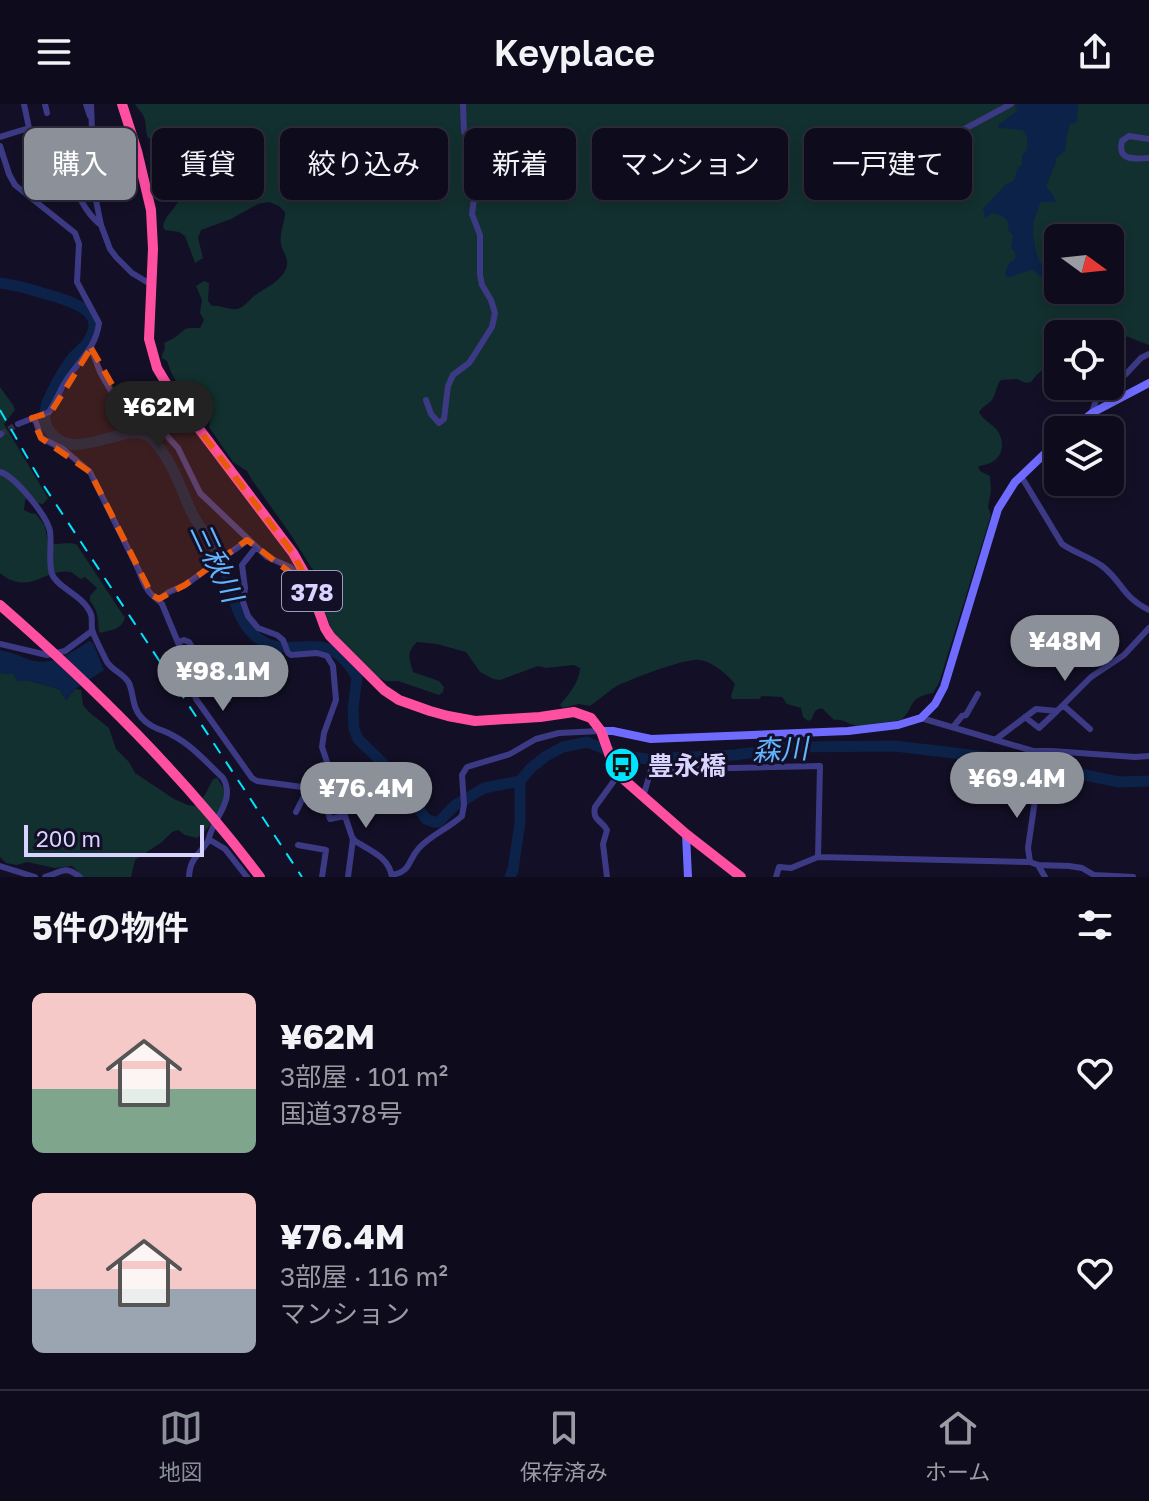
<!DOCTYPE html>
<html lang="ja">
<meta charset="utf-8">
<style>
:root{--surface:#0e0b1c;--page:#1c1929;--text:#f1f3f6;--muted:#9b9ba3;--line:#2e2b3b;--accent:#8c9099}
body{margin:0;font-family:"Golos Text","Noto Sans JP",sans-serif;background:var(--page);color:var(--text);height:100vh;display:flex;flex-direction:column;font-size:30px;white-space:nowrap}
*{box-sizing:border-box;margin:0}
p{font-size:26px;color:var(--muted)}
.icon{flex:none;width:44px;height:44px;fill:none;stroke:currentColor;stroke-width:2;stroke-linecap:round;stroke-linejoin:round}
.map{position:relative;height:773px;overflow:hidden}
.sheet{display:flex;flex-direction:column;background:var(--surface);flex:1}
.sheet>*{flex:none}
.banner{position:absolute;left:24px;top:24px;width:1102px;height:72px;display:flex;gap:16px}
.needle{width:52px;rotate:105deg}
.fabs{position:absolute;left:1044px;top:120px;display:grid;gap:16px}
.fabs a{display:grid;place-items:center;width:80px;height:80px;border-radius:12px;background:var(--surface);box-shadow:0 4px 12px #0003,0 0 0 2px var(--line);font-size:40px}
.scale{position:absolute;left:24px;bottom:20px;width:180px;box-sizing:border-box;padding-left:8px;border:4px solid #d9d4ff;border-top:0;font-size:22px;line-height:28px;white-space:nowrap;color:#d9d4ff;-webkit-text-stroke:6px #130f26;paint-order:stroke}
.price{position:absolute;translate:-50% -68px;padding:0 18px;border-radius:28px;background:var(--accent);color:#fff;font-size:26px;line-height:52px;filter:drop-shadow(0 2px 4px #0008)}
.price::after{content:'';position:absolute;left:50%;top:48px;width:24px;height:18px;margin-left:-12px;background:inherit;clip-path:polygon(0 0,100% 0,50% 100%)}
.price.active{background:#222;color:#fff}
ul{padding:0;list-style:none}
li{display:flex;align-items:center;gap:24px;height:200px;padding:0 32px}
li span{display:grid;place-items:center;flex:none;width:224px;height:160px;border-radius:12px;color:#555}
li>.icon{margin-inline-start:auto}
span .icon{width:96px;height:96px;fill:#fffc;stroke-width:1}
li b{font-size:34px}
h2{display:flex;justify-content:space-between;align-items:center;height:96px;padding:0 32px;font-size:34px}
.chip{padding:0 28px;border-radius:12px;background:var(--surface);box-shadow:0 4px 12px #0003,0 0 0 2px var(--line);font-size:28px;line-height:72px}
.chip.active{background:var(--accent);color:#fff}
header{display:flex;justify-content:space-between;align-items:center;height:104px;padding:0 32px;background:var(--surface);font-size:36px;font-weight:600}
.menu{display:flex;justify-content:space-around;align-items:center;height:112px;border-top:2px solid var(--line);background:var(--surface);font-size:22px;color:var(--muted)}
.menu a{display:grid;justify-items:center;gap:4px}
.menu .active{color:var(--accent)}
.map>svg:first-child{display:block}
.green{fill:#12302f;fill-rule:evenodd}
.water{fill:#0c2248}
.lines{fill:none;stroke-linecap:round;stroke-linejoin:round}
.river{stroke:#0c2248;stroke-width:11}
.street-tunnel{stroke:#312d47;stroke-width:6;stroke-dasharray:6 3;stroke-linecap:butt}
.street{stroke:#3d3a85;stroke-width:6}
.secondary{stroke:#6f6bff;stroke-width:8}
.highway{stroke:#ff4fa3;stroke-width:10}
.rail{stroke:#00e5ff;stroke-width:2;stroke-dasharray:12 10;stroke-linecap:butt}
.marked{fill:#e8590c;fill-opacity:0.2;stroke:#e8590c;stroke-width:6;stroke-dasharray:16 10;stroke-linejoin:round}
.labels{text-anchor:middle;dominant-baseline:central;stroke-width:6;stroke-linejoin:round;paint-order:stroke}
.shield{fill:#130f26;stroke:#9e99be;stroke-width:2}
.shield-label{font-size:24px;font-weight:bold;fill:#d9d4ff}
.poi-label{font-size:26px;font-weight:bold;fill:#d9d4ff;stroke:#130f26;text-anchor:start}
.water-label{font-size:28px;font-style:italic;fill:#62b6ff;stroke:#130f26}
</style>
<header><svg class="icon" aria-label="menu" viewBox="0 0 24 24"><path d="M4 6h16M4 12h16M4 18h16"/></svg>Keyplace<svg class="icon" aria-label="share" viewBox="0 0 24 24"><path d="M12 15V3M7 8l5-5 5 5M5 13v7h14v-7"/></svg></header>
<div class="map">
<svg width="1149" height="773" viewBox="0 0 1149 773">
<rect width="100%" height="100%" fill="#130f26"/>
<path class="green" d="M 135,0 L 1149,0 L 1149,241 L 1123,231 L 1120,235 L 1121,247 L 1119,258 L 1112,262 L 1110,266 L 1110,230 L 1058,230 L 1058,264 C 1040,268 1044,262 1031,278 L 1026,279 L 1017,275 L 1001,276 C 996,282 996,290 992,296 C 987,301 983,302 979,308 C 983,316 991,319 997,326 C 1005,337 1004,353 990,359 C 986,361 982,361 978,363 L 980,367 L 990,372 L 991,387 L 988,403 L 991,411 L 939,579 L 933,589 C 906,594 916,603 901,616 L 857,622 C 847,620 845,615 834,616 L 823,605 C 815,604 814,609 812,615 L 808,617 L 803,613 L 801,604 L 787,600 L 782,593 L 762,592 L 759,595 L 732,595 L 731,592 L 735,580 C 728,571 712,557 699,556 C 685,554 629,576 615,583 C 606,589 599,596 590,602 L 579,600 L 563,604 L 560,601 C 569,590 579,579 580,564 L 574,561 L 546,564 L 538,562 L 500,576 L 493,575 L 480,568 L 466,548 L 437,540 L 417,538 C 406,549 409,554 413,568 L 439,577 L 444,583 L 443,588 L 439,591 L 398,577 L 385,577 L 378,573 L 333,528 L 322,502 L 320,491 L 320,474 L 311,463 L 291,431 L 252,376 L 247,367 L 233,358 L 209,323 L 210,316 L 202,313 L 198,308 L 196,298 L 199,294 L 199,290 L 191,279 L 179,283 L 171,268 L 167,257 L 162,254 L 162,251 L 165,244 L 164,239 C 167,237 171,236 174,234 C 188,224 181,224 200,224 L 204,216 L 200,209 L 202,196 L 196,182 L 204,177 L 209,179 L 208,197 L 212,202 C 221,201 228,206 237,205 C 246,203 250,194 257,190 C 268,183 288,173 287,158 C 287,152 282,147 281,140 C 279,129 285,119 285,108 L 279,102 L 269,98 L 258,100 L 231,115 L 201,126 L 198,134 L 203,154 L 195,159 L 185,132 L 179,128 L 165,126 L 163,123 C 165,108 183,102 179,86 L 164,82 C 162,72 164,71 168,63 C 176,47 182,47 198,39 L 199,35 C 179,19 166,40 148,34 C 145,27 147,20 144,13 C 142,8 137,4 135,0 ZM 1058,134 L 1110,134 L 1110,186 L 1058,186 Z
M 0,283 L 13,301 L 15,306 L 4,320 L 48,394 L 43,400 L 37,399 L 29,391 L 25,397 L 24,406 L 30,409 L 36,410 L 45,422 L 48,439 C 58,442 68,437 77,441 L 125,514 C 121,526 111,526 100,529 L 99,528 C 98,516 98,506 90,497 L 90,492 L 97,484 L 85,473 L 81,475 C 77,473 74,469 70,468 C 52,464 35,482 18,478 C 11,477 5,473 0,469 Z
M 0,569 L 14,570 L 18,577 L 30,577 L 59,585 L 66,596 L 75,585 L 81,586 L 83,601 L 89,608 L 109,624 L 116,645 L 129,658 L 135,669 L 174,695 L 188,701 L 195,702 L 205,691 L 213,675 L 217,674 L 225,686 C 223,705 212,723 197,734 L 185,731 L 178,726 L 172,728 L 162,738 L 135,756 L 131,773 L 84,773 L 72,762 L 55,764 L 27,758 L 17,761 L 6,759 L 0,753 Z"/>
<path class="water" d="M 1016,0 L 1078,0 L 1077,18 L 1070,20 L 1066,36 L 1066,46 L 1056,54 L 1056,58 L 1046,83 L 1052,89 L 1056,98 L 1040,98 C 1039,105 1035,111 1034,118 C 1031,131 1036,147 1040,159 L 1043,159 L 1045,170 L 1041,173 L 1033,166 C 1023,166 1016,174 1006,173 L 1005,169 L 1010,158 L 1015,156 C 1016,151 1016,147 1011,144 L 1013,131 L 1008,126 C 1010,114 1004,113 993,109 L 985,114 L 983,105 L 1006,80 L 1012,78 L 1015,75 L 1017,65 L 1022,60 L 1022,51 L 1027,46 L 1027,34 L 1023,26 L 999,24 L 998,21 L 1017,7 Z
M 89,537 L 93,539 L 104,566 L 75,585 L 66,596 L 59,585 L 30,577 L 17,577 L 13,570 L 0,569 L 0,546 C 11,548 20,552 30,556 C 52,563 73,548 89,537 Z"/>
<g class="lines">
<path class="river" d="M 0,179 C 19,181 35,187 53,192 C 76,199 108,209 87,239 C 82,245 75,250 70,257 C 61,270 53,285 47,299 C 45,307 43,316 47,323 C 71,365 123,316 149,332 C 154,335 157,341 161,346 C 176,366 182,389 193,411 C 200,425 213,437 219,452 C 232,477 232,508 252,529 C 279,558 313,531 338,550 C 345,555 352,565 357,573 L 353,605 L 354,625 L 358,635 L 391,667 L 426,715 L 434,718 L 439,718 L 454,702 L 484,684 L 520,677
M 510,773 L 513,766 L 520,718 L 520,677 L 531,664 L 546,652 L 563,643 L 587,638 L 622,652 L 648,655 L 734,651 L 793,643 L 895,642 L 1012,656 L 1119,678 L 1149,677"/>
<path class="street-tunnel" d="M 1,330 L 18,320"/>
<path class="street" d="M 24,0 L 29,24 L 39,43 L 48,69 L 54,72 L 68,73 C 78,89 85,109 101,121
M 45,0 L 47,9
M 86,0 L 90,12
M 91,0 L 92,27 L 88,57 L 101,121 L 110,145 L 116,153 L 132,169 L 152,181
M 0,33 L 29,24
M 1149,35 L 1129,32 L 1122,37 C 1117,57 1134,55 1149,54
M 0,42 L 9,70 L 15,81 L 75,129 L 79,140 L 77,178 L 99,219 C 96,245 77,258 64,280 C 59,289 55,299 49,308 L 18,320
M 935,68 L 946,64 L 951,37 L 957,29 L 1011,0
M 91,244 L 100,268 L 111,287 L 125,300 L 155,319 L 178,344 L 200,389 L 267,453 L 290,463 L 294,467 L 303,484 L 310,484
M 1110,281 L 1126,270 L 1141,254 L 1149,250
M 122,296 C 132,297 146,295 156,299 C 170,306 172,321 191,315
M 426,296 L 431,310 L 439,319 L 444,315 L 448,282 L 453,271 L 469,259 L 473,253 L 492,223 L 495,209 L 491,196 L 482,181 L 480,171 L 480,131 L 472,110 L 474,95 L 483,69 L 483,59 L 464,28 L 463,0
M 1092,309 L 1096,296 L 1109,282
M 32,314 L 36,318 L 41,334 L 63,345 L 90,368 L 139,467 C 142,476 146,486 153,492 C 156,495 160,497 162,500 L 184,553 L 196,595 L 252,674 L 257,677 L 302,683 L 332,676
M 0,331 L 1,330
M 0,368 C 15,372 47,412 50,427 C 52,441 48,457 52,470 C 57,483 79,490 87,503 C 94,513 91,514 92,525 C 93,531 104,552 107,558 C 113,567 124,570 129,579 C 134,591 132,603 141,613 C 150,624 161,625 172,631 C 192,641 208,660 223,674 C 235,694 217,711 211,728 C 209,732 209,737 206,740 C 197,753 190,755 189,773
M 1021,372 L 1062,440 C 1075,449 1090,453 1102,462 C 1122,477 1122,493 1149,506
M 256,443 L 242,461 L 245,484 L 243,498 L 248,512 L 258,524 L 277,531 L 283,536 L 288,549 L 291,551 L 317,549 L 327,552 L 333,562 L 336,596 L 324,629 L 322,643 L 352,733 L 355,737 C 371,747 389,753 392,773
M 159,495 L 169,488 L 185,481 L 248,436
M 178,538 L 184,536 L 189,538 L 208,569 L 220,576 L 228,596
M 0,540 L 47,551 L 65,547 L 92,527
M 223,581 L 275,568
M 1064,602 L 1090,625
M 1025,613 L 1039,624 L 1057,607
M 921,614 L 1033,647 L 1052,647 L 1135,653 L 1149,652
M 953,623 L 962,612 L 966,611 L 978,590
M 995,636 L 1036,605 L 1057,607 L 1091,573 L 1124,551 L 1149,524
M 324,693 L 330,715 L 344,712
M 643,693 L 651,666 L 820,662 L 818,753 L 1030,758 L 1038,761 L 1069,762 L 1082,764 L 1094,771 L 1133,773
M 296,708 L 309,682
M 210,736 L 225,745 L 247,773
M 298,741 L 326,746 L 322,773
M 1030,758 L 1028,744 L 1042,648
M 1038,761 L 1045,773
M 0,762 L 35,773
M 392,771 C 412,767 407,757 419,744 C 431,731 449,724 462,712 L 464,701 L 462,671 L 467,663 L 510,650 L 536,635 L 559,629 L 600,627
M 45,773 C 62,769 63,760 80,773
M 348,773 L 353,735
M 607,773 L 603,740 L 607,726 C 602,716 592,717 595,703 L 619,670
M 776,773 L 779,763 L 791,764 L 818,753"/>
<path class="secondary" d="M 1071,326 L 1092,309 L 1149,279
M 601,627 L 613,627 L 651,635 L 848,627 L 898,621 L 921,614 L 935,600 L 944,583 L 998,405 L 1015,378 L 1058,337
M 686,730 L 688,773"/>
<path class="highway" d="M 122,0 L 137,47 L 151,106 L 153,145 L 149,235 L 157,264 L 172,289 L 293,449 L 306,472 L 325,524 L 330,532 L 384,586 L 399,596 L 430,607 L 448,612 L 475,617 L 540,613 L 574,608 L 591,614 L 601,627 L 613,661 L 621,673 L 686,730 L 741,773
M 0,501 C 95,584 184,672 260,773"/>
<path class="rail" d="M 0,306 L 42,379 L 302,773"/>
</g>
<path class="marked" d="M 91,244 L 121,296 L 150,297 L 176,315 L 191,315 L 293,449 L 311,484 L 247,436 L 185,481 L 159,495 L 152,491 L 90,368 L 41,334 L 32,314 L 51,308 Z"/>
<defs>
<symbol id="bus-disc" viewBox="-11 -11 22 22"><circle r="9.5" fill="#00e5ff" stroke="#130f26"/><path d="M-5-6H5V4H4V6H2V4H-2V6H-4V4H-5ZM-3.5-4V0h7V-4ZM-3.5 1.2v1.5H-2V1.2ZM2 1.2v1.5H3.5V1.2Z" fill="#111"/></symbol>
</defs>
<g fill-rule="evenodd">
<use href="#bus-disc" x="602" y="641" width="40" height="40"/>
</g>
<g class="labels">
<rect class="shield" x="282" y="467" width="60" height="40" rx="6"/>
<g class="shield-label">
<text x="312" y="487">378</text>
</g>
<g class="poi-label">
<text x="648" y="661">豊永橋</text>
</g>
<g class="water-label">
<text transform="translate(217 458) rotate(65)">三秋川</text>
<text transform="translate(780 645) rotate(-3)">森川</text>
</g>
</g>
</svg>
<div class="fabs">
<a><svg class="needle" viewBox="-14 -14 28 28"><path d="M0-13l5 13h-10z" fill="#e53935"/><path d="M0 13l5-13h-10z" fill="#9b9ba3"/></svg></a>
<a><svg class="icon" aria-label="locate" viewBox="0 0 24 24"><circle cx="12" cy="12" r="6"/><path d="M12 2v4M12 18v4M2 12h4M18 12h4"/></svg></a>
<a><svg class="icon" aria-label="layers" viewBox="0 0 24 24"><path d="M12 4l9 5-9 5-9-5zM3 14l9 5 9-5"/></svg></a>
</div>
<div class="scale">200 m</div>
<b class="price active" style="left:159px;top:345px">¥62M</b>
<b class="price" style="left:1065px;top:579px">¥48M</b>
<b class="price" style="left:223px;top:609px">¥98.1M</b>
<b class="price" style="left:1017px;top:716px">¥69.4M</b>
<b class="price" style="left:366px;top:726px">¥76.4M</b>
<div class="banner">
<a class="chip active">購入</a>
<a class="chip">賃貸</a>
<a class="chip">絞り込み</a>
<a class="chip">新着</a>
<a class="chip">マンション</a>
<a class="chip">一戸建て</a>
</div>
</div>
<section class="sheet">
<h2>5件の物件<svg class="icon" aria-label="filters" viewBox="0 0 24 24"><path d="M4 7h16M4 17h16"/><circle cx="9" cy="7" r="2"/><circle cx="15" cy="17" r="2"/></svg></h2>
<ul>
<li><span style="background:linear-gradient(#f6c9c9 60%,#7fa58c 0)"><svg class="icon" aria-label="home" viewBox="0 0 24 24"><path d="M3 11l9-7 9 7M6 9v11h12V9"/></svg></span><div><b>¥62M</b><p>3部屋 · 101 m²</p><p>国道378号</p></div><svg class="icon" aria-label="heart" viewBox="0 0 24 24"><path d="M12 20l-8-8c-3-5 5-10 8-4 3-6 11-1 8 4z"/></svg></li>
<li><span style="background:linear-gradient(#f6c9c9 60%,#9aa5b1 0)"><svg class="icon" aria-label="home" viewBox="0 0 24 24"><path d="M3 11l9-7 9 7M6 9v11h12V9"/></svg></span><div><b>¥76.4M</b><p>3部屋 · 116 m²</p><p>マンション</p></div><svg class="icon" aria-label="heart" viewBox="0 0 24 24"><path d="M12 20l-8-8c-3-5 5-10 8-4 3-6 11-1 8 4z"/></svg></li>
</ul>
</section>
<nav class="menu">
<a class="active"><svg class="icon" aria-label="map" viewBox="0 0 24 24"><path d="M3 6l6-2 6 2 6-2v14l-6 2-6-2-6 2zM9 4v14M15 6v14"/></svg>地図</a>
<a><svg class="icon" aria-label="saved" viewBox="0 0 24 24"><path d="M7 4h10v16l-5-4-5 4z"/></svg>保存済み</a>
<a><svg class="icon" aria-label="home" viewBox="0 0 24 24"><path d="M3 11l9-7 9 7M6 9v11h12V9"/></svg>ホーム</a>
</nav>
